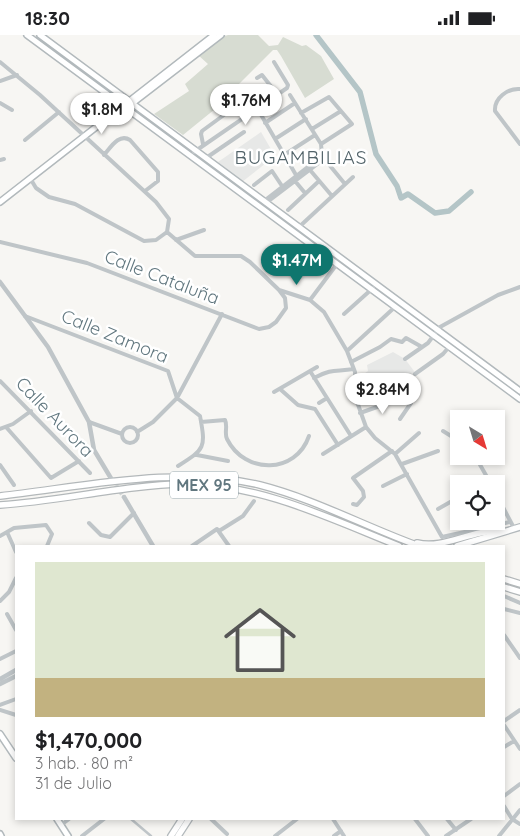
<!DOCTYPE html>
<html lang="es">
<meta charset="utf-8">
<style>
:root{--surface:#fff;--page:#f6f6f6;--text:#202124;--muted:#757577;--line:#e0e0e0;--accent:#0f766e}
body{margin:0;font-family:Quicksand,sans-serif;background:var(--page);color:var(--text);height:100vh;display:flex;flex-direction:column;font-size:19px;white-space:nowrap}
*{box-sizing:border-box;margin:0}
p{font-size:16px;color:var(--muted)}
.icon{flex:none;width:28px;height:28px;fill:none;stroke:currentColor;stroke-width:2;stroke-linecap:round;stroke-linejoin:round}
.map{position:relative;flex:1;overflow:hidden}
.side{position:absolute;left:15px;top:510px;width:490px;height:275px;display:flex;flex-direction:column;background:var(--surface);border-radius:0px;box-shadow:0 2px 8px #0003}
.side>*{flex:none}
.needle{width:32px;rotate:142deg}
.buttons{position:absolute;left:450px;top:375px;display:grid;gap:10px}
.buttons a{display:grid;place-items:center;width:55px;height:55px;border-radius:0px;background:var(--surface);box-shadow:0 2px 8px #0003;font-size:25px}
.price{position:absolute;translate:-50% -42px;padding:0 11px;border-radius:18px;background:#fff;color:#222;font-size:16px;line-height:32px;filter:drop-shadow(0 1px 2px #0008)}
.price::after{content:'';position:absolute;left:50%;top:30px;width:15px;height:11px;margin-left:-8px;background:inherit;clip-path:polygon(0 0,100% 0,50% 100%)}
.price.current{background:var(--accent);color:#fff}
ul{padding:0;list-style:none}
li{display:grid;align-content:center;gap:10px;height:265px;padding:0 20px}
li+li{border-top:1px solid var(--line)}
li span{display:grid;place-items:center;height:155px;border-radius:0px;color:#555}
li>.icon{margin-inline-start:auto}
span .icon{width:90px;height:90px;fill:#fffc;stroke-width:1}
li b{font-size:21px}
.status{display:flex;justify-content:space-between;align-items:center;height:35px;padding:0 25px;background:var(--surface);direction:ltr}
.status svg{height:14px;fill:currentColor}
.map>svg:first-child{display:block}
.built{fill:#e7e8e7}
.green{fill:#d7dcd2}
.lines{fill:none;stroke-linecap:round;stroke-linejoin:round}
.river{stroke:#b4c5c7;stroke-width:5.5}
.tertiary-tunnel{stroke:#d2d6d6;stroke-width:4.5;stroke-dasharray:4.5 2;stroke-linecap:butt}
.secondary-casing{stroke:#b2b9bc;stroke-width:8}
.primary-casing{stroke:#b3b9bc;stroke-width:8}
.trunk-casing{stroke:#b3b8ba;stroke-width:8}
.pedestrian{stroke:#bfc5c8;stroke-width:2.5}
.minor{stroke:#bfc5c8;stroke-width:4}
.tertiary{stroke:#bfc5c8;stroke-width:4.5}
.secondary{stroke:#fff;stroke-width:5}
.primary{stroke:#fff;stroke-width:5.5}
.trunk{stroke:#fff;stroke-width:5.5}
.labels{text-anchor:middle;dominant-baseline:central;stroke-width:5;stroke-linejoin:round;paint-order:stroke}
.shield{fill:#fff;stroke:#90a0a5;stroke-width:1}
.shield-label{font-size:16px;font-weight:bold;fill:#61777f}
.street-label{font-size:18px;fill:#61777f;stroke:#fff}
.neighbourhood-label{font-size:19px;letter-spacing:1px;fill:#53646a;stroke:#fff}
</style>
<div class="status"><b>18:30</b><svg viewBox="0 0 49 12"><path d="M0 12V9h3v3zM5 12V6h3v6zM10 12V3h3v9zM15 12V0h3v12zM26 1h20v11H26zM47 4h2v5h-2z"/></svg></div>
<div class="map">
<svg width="520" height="801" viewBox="0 0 520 801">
<rect width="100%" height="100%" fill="#f7f6f3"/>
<path class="built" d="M 261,97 L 275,121 L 242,147 L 218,127 Z
M 393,317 L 405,324 L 417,340 L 406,348 L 412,358 L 405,364 L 398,364 L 393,356 L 382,360 L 377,358 L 370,346 L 360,349 L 361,341 L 368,336 L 367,330 Z"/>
<path class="green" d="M 228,0 L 258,0 L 269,11 L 278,10 L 283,2 L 302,11 L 306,10 L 321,21 L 334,44 L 305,63 L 281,21 L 277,15 L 273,15 L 234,54 L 236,57 L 183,100 L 154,79 L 189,56 L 185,49 L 208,29 L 198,20 L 219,3 Z"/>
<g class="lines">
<path class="river" d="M 316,0 L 360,57 L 376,119 L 397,151 L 401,163 L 408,159 L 435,178 L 449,176 L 471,157"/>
<path class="tertiary-tunnel" d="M 112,445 L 124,462"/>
<defs>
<path id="secondary" d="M 27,0 L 520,364
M 40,0 L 520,356
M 130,70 L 221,0
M 0,167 L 214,0
M 0,699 L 16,723
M 57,784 L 68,801
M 0,799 L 1,801"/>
<path id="primary" d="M 457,511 L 520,492
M 171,801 L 182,784
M 178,801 L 189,784"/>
<path id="trunk" d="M 0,461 C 81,452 180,430 260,450 C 315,464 366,492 419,511
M 0,470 C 62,466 123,450 185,449 C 260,449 331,484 399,511
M 417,508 C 445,515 473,493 501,497
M 504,544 L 520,549
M 504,552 L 520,557"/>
</defs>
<use href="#secondary" class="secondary-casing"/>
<use href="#primary" class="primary-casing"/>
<use href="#trunk" class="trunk-casing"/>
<path class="pedestrian" d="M 131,784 L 151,801"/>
<path class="minor" d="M 0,27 L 40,60 L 156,167 L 169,184 L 167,197
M 257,43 L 262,40 L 277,59
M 0,46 L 17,40
M 520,54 C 508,53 494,63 495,76 L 520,109
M 290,60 L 321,109 L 322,121 L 345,149
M 0,68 L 12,75
M 260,78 L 296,140
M 301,78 L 329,62 L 352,89 L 321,109
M 265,88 L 295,68
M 312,94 L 341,76
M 275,104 L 306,84
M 25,105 L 59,77
M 203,109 L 201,99 L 202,96 L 243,66
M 194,117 L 287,53 L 288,50 L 274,27
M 104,120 C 111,112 119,98 130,105 L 158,137 L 158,146 L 145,156
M 284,120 L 315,100
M 206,123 L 244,97
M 0,125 L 4,124
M 310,135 L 332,161
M 30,143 L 36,153 L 49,162 L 75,169 L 144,206 L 156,205 L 167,197
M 295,146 L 305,158
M 254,150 L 272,136 L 282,151
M 264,166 L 322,121
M 266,168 L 324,124
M 288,175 L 319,146
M 299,192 L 353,142
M 176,205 L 204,195
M 0,207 L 87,228 L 259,294 L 269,292 L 276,287 L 286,273 L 285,263 L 279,255 L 250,227 L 241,221 L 195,221 L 167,197
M 279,255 L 310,265 L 324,277 L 347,316 L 355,337 L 356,364 L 366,392 L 375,403 L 395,419 L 442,502 L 510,487
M 310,265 L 337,229
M 344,279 L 373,253
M 25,281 L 168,336 L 177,363 L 200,381 C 206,413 205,414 178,431
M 347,316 L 395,272
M 405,324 L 428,308 L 440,292 L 498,260 L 520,252
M 351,327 L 380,312 L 391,304 L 402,307 L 406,303 L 422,312
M 310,336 L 351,401
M 415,339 L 443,319 L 449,312
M 314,343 C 334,333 334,337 354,334
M 0,346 L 90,438
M 280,354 L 298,370 L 315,374 L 338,410
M 274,357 L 317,332
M 319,368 L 327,363
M 360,378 L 394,366 L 408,365 L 411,368 L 400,384
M 89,387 L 122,399
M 201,387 L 225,385 C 228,391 224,398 227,404 C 245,440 296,439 309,401
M 6,392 L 51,443 L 79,426
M122 400a8 8 0 1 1 16 0a8 8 0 1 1-16 0Z
M 0,394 L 13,389 L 31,376
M 443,396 L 459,406
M 137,397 L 153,387 L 177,363 L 222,279
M 323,419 L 366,392
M 395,419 L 419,398
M 197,420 L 228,426
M 475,421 L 491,449
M 402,429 L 438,416
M 0,430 L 14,450
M 480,449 L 488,444
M 383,451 L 407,439
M 496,459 L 514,493
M 353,469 L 357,470 L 364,462 L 363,456 L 353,443 L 392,416
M 438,474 L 459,462
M 89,488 L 101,500 L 110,502 L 134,478
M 219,496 L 243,481 L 254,466
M 7,497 L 16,517
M 0,501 L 14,493 L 46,490 L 52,499 L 47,511
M 192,511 L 217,494 L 229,511
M 504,561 L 520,568
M 0,566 L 9,557 L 16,543
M 504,574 L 520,578
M 7,579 L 16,595
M 504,600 L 520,623
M 0,624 L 16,616
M 0,670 L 16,664
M 0,675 L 16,680
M 504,686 L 520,675
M 504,690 L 520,714
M 504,712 L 514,706
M 504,761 L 520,749
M 504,771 L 512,784 L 520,789
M 211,784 L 227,799
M 333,784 L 344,801
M 415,784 L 428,801
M 447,784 L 456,795
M 61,790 L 69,784
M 82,801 L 104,784
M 275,801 L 297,784
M 334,801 L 341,796
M 446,801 L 471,784
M 499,801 L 520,775"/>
<path class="tertiary" d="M 0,247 L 48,312 L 89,387 L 94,415 L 112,445
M 124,462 L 153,511
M 0,644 L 16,635
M 0,649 L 16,641"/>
<use href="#secondary" class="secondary"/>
<use href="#primary" class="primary"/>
<use href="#trunk" class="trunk"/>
</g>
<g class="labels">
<rect class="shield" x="170" y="436.5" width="68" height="27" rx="4"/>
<g class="shield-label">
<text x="204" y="450">MEX 95</text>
</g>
<g class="street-label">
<text transform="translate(162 242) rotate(21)">Calle Cataluña</text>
<text transform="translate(115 301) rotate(22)">Calle Zamora</text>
<text transform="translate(55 382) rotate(46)">Calle Aurora</text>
</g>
<g class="neighbourhood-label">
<text x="301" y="122">BUGAMBILIAS</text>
</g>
</g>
</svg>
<div class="buttons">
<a><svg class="needle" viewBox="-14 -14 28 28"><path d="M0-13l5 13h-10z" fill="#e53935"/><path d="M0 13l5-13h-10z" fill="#757577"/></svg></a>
<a><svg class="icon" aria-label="locate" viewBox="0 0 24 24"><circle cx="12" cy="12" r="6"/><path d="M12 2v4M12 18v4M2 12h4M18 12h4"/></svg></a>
</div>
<b class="price" style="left:246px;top:91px">$1.76M</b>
<b class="price" style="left:102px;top:100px">$1.8M</b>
<b class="price current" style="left:297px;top:251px">$1.47M</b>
<b class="price" style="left:383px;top:380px">$2.84M</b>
<section class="side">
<ul>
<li><span style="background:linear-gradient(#dfe7d0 75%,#c2b280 0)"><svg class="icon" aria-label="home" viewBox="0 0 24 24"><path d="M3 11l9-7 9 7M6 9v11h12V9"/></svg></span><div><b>$1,470,000</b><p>3 hab. · 80 m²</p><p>31 de Julio</p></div></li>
</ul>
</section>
</div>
